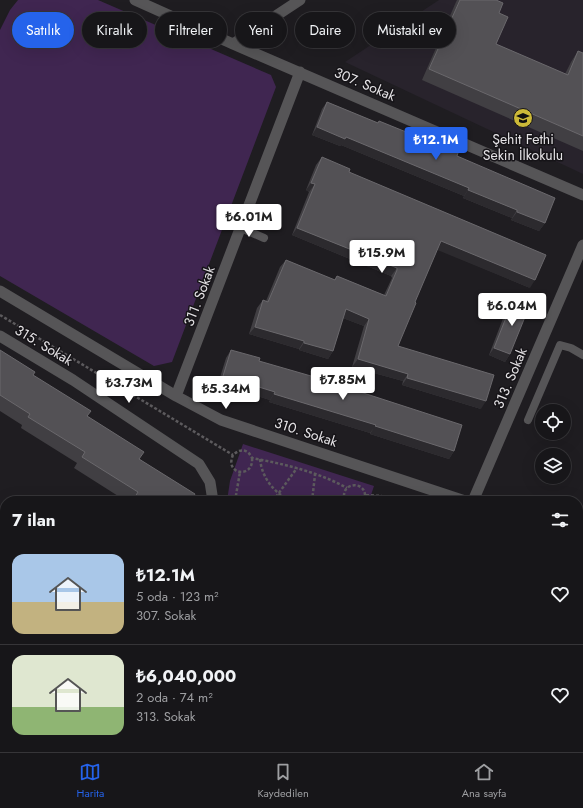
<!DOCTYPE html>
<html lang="tr">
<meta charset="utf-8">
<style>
:root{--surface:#171619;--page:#242326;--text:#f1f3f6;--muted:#9e9fa2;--line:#363538;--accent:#2563eb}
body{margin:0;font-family:Jost,sans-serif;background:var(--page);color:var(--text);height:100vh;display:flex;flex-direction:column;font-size:15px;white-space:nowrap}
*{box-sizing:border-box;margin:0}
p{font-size:13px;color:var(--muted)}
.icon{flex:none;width:22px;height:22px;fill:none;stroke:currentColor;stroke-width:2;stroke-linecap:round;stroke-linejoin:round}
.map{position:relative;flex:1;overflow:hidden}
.sheet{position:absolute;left:0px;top:496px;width:583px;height:256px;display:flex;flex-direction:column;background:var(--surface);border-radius:16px 16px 0 0;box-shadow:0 4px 16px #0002,0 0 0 1px var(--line)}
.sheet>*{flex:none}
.guide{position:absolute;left:12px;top:12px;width:559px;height:36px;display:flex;gap:8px}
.buttons{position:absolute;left:535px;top:404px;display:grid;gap:8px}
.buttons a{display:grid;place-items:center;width:36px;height:36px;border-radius:50%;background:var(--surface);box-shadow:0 4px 16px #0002,0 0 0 1px var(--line);font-size:20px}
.price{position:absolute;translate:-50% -34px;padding:0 9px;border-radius:4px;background:#fff;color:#222;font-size:13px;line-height:26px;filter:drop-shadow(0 1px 2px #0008)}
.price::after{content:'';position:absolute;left:50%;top:24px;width:12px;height:9px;margin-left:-6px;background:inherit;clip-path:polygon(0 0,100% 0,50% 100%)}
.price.selected{background:var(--accent);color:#fff}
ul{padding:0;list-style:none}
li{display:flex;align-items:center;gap:12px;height:100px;padding:0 12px}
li+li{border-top:1px solid var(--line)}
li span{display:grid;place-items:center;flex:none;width:112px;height:80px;border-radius:12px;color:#555}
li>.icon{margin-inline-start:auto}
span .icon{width:48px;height:48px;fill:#fffc;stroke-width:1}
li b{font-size:17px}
h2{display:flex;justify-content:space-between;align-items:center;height:48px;padding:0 12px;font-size:17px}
.tag{padding:0 14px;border-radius:18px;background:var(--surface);box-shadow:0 4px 16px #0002,0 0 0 1px var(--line);font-size:14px;line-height:36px}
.tag.selected{background:var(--accent);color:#fff}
.dock{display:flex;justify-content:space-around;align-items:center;height:56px;border-top:1px solid var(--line);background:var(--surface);font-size:11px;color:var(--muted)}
.dock a{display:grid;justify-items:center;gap:2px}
.dock .selected{color:var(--accent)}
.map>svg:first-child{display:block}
.built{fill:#28232c}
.green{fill:#402651}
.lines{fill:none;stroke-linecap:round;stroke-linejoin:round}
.path{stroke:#5c5a5d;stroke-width:2.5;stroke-dasharray:3 2;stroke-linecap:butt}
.service{stroke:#565557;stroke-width:8}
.minor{stroke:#565557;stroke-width:11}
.wall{fill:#413f43}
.shaded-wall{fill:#2c2a2e}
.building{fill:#535155;stroke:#6a686c}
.labels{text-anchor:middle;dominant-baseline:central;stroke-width:3;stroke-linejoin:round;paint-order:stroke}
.street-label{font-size:14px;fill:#e5e3e6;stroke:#161418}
.poi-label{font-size:14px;fill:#e5e3e6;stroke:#161418}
</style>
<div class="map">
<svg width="583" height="752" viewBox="0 0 583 752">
<rect width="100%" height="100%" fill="#1f1d21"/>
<path class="built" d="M 439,0 L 583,0 L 583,174 L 345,62 Z"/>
<path class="green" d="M 18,0 L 98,0 L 271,75 L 276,87 L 172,362 L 154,366 L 0,276 L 0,30 L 10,10 Z
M 243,444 L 374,486 L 369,501 L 227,501 L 230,481 Z"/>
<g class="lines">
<path class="path" d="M 0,315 L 233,455
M 252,458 C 254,479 224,475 233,455 C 240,448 248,449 252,458 C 284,464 318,472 347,488
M 260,459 C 262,478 274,493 291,501
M 366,495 L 381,496 L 398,501
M 235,501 L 240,472
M 273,501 L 297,468
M 312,501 L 315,475
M 345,501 C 338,480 371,480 364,501
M 578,562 L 583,564"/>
<path class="service" d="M 241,228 L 264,238
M 528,420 L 560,345 L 571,348 L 583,355"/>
<path class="minor" d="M 135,0 L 233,44 L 583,195
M 233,44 L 300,0
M 0,291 L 176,396 L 221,420 L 465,501
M 0,336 L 73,380 L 199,464 L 210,482 L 213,501
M 176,396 L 300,72
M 473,501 L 583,245
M 578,539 L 583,541
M 578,585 L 583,586
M 578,726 L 583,719
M 323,747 L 328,752
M 176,752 L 176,747
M 346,752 L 350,747
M 557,752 L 561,747"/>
</g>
<path class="wall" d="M 457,0 L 496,0 L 499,13 L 496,44 L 565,74 L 571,62 L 578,51 L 583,53 L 583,151 L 422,80 L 456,2 Z
M 327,102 L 378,123 L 379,121 L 457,156 L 545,223 L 539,231 L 511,220 L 512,218 L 463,198 L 464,196 L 341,145 L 340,146 L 312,135 L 322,109 Z
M 322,157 L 349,172 L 530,288 L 437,249 L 415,302 L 398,346 L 481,409 L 402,385 L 403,381 L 352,367 L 364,326 L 343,318 L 333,351 L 328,359 L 299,350 L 299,349 L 249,334 L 257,308 L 263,300 L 266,301 L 280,267 L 286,260 L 334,280 L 337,276 L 384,295 L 392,278 L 391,276 L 292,235 L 309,192 L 306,190 L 316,165 Z
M 513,300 L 510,354 L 505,362 L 489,355 L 507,308 Z
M 0,350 L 87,416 L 191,501 L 126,501 L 74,468 L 77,463 L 21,428 L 22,425 L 0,411 Z
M 231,350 L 259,361 L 454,451 L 449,459 L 370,434 L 370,433 L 269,402 L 270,400 L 218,384 L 226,358 Z"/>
<path class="shaded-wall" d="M 317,127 L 346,137 L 469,188 L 464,196 L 341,145 L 340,146 L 312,135 Z
M 311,183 L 315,184 L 309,192 L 306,190 Z
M 468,190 L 517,210 L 512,218 L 463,198 Z
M 517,212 L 545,223 L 539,231 L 511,220 Z
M 297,228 L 397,268 L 391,276 L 292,235 Z
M 441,241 L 535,280 L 530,288 L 435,249 Z
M 346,309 L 369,319 L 364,326 L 340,317 Z
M 255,327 L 304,341 L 299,349 L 249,334 Z
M 304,343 L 333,351 L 328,359 L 299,350 Z
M 494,348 L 510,354 L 505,362 L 489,355 Z
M 358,359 L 408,374 L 403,381 L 352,367 Z
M 223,376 L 275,392 L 270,400 L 218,384 Z
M 407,378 L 486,401 L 481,409 L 402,385 Z
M 274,394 L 376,425 L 370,433 L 269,402 Z
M 375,426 L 454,451 L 449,459 L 370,434 Z
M 0,721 L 5,722 L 5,734 L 0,733 Z
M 115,747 L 145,747 L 142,751 Z"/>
<path class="building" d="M 460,0 L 496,0 L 503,3 L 499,13 L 508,17 L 496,44 L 568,75 L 578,51 L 583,53 L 583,136 L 429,69 Z
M 327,102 L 378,123 L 379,121 L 458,153 L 457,156 L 555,198 L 545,223 L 517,212 L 517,210 L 468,190 L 469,188 L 346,137 L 345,139 L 317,127 Z
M 322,157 L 350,169 L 349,172 L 546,255 L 535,280 L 441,241 L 415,302 L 416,303 L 398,346 L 494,375 L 486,401 L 407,378 L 408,374 L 358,359 L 369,319 L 346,309 L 333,351 L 304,343 L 304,341 L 255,327 L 263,300 L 268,302 L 286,260 L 335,280 L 337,276 L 386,296 L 397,270 L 397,268 L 297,228 L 315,184 L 311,183 Z
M 513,300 L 529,307 L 510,354 L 494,348 Z
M 0,350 L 35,372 L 33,375 L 91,411 L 87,416 L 144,452 L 139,459 L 195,494 L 191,501 L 136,501 L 133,500 L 138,492 L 82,457 L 85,452 L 28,417 L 30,414 L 0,395 Z
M 231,350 L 260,358 L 259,361 L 311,376 L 462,425 L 454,451 L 375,426 L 376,425 L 274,394 L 275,392 L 223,376 Z
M 0,675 L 5,676 L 5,722 L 0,721 Z"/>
<defs>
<symbol id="school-disc" viewBox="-11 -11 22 22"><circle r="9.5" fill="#ccb938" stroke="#161418"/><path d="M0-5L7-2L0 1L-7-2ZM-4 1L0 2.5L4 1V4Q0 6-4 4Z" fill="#111"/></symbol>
</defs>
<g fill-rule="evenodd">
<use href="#school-disc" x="512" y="107" width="22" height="22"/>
</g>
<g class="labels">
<g class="street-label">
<text transform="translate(365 84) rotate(23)">307. Sokak</text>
<text transform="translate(199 296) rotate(-69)">311. Sokak</text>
<text transform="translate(44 345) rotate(31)">315. Sokak</text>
<text transform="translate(510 378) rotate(-67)">313. Sokak</text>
<text transform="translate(306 432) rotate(18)">310. Sokak</text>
</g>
<g class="poi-label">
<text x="523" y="139">Şehit Fethi<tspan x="523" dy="16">Sekin İlkokulu</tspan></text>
</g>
</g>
</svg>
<div class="buttons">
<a><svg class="icon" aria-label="locate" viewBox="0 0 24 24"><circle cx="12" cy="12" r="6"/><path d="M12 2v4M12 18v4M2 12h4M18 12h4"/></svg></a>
<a><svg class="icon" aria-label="layers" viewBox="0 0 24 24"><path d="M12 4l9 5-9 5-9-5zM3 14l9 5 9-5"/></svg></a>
</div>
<b class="price selected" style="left:436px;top:161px">₺12.1M</b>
<b class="price" style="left:249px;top:238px">₺6.01M</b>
<b class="price" style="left:382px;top:274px">₺15.9M</b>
<b class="price" style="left:512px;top:327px">₺6.04M</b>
<b class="price" style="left:343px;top:401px">₺7.85M</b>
<b class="price" style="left:129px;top:404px">₺3.73M</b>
<b class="price" style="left:226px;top:410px">₺5.34M</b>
<div class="guide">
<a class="tag selected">Satılık</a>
<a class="tag">Kiralık</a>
<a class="tag">Filtreler</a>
<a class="tag">Yeni</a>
<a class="tag">Daire</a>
<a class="tag">Müstakil ev</a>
</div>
<section class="sheet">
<h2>7 ilan<svg class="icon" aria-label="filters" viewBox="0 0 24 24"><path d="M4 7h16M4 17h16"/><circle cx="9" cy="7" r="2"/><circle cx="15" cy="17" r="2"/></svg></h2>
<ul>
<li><span style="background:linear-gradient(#a9c7e8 60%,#c2b280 0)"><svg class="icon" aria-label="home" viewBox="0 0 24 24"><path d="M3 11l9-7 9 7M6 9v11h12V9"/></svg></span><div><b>₺12.1M</b><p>5 oda · 123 m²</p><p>307. Sokak</p></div><svg class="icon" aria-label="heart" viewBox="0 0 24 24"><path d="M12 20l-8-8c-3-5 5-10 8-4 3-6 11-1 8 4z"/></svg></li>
<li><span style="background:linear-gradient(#dfe7d0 65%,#8fb573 0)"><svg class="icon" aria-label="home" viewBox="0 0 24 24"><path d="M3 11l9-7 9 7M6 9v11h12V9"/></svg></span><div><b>₺6,040,000</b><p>2 oda · 74 m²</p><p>313. Sokak</p></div><svg class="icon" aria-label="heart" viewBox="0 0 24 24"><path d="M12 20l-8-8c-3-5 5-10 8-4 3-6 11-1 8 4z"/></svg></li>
</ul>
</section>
</div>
<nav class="dock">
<a class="selected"><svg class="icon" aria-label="map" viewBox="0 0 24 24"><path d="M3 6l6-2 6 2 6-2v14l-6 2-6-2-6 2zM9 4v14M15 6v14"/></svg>Harita</a>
<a><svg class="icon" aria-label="saved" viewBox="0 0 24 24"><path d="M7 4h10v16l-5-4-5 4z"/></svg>Kaydedilen</a>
<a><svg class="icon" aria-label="home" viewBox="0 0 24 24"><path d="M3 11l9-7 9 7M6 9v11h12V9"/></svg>Ana sayfa</a>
</nav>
